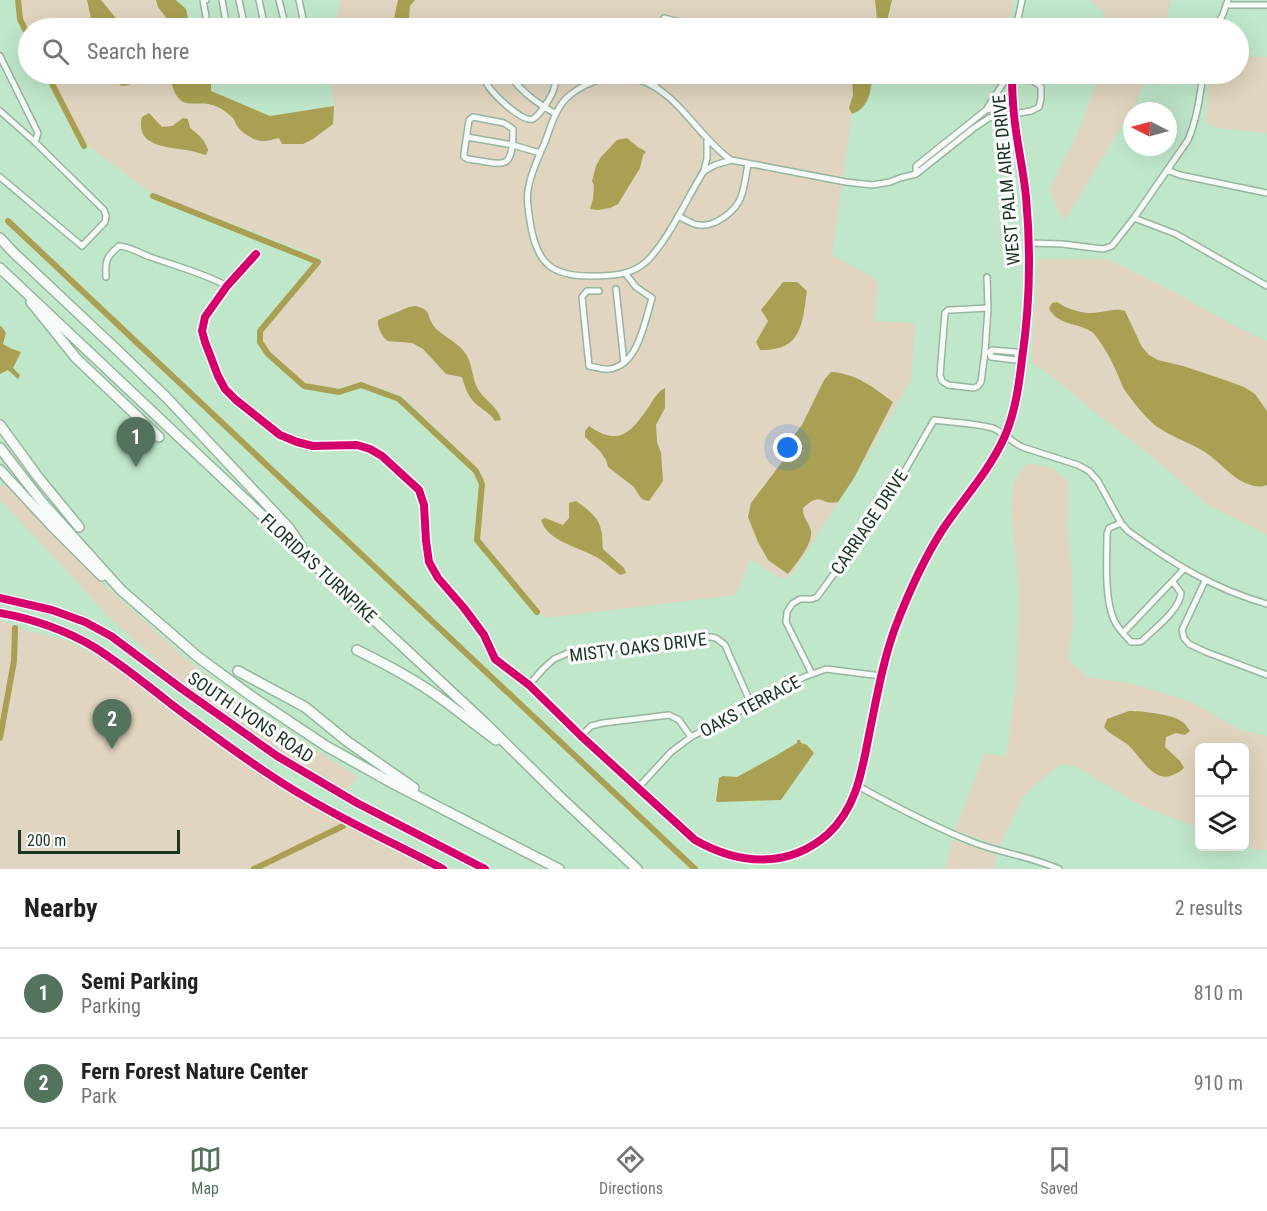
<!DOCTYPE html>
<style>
body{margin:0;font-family:"Roboto Condensed",sans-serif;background:#f2f2f2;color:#202124}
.controls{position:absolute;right:18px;bottom:18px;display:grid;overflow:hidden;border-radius:9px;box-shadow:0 6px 24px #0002}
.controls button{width:54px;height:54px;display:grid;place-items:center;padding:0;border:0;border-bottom:2px solid #e0e0e0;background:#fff;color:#202124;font:30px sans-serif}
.compass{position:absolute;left:1123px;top:102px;width:54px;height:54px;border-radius:50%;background:#fff;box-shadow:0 6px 24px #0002;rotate:276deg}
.scale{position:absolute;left:18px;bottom:15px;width:162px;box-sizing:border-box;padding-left:6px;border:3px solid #1a3521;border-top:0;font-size:16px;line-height:21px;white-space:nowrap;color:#1a3521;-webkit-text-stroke:4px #fff;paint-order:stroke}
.you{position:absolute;left:788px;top:448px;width:21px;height:21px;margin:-15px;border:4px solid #fff;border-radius:50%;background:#1a73e8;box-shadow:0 0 0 9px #1a73e833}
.badge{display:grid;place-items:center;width:39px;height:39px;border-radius:50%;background:#54735c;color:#fff;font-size:20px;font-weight:700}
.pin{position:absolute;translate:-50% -50px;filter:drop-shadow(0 2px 3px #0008)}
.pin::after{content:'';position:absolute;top:32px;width:21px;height:18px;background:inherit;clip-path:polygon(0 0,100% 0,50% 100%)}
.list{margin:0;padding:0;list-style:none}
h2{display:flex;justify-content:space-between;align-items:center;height:78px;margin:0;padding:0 24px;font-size:26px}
h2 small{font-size:20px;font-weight:400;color:#757577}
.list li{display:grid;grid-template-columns:39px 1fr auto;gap:18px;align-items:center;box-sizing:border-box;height:90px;padding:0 24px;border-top:2px solid #e0e0e0}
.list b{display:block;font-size:22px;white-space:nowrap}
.list p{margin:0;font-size:20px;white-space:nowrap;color:#757577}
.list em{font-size:20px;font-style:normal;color:#757577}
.icon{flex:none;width:33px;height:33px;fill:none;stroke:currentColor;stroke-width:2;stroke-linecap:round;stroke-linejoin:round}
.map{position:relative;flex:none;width:1267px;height:869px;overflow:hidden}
.search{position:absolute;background:#fff;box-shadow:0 6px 24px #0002;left:18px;right:18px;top:18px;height:66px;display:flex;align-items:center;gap:15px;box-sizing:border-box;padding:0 21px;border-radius:33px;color:#757577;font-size:22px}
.sheet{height:258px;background:#fff}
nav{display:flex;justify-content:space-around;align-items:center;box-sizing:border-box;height:84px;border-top:2px solid #e0e0e0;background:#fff;font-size:16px;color:#757577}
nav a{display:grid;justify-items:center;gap:3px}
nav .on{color:#54735c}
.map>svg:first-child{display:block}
.green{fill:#e1d4c0}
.water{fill:#a9a053}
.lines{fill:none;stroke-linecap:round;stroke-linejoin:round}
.canal{stroke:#a9a053;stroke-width:6}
.minor-casing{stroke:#97b59f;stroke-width:8}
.primary-casing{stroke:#97b59f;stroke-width:11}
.motorway-casing{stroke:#97b59f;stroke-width:12}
.minor{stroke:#f6fbf7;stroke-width:5}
.primary{stroke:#f6fbf7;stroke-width:8}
.motorway{stroke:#f6fbf7;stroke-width:9}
.cycleway-casing{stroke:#fff;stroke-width:11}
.cycleway{stroke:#d6006c;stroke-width:8}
.labels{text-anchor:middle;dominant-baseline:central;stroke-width:6;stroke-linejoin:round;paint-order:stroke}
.street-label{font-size:18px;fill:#1a3521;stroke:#fff}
</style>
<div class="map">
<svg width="1267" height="869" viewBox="0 0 1267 869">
<rect width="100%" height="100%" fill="#c0e7ca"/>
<path class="green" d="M20 0H156L158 7 174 28H28V30L23 19Z
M340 0H875L877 20 871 28H333L339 12Z
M893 0H1014L1008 28H970L889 19Z
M1091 0H1171L1164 28H1102L1104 13Z
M1239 56 1267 57V133L1218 128 1206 122 1210 74H1238Z
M50 74H181L175 79 187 104 202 103 217 107 234 118 238 127 262 141 279 138 283 144H303L313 139 333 124 334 106 331 74H856L852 79 853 95 849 108 852 114 832 255 873 277 878 284 874 321 914 323 915 330 911 380 854 478 792 574 782 579 750 559 736 595 545 618 480 537 485 489 481 471 401 395 361 383 333 389 305 384 269 352 263 342V332L267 326 324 260 299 249 153 194 86 144Z
M1098 74H1148L1135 104 1064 222 1049 190 1076 138 1097 81Z
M1038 259H1107L1183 297 1240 329 1267 341V534L1209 506 1152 456 1095 412 1053 377 1031 362Z
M1027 463 1053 468 1069 483 1067 522 1072 574 1073 625 1068 659 1087 677 1134 684 1194 703 1237 729 1267 736V850H1256L1245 845 1244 748H1200L1199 828 1140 805 1075 766 1060 764 1023 796 1000 846 955 830 985 753 1006 757 1016 688 1019 592 1011 506 1014 482Z
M5 482 90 572 187 660 251 708 358 777 346 792 300 764 245 727 174 676 108 616 81 586 0 500V488Z
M0 620 28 631 67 641 108 662 207 731 322 807 429 869H0Z
M952 839 997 855 994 869H946Z"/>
<path class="water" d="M87 0H101L124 28H93Z
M156 0H176L186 9 190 28H174L158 7Z
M398 0H415L410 6 408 28H392Z
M875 0H892L887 21 882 28H871L877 20Z
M110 74H136L137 79 129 85 122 86 114 81Z
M181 74H209L211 75V91L270 116 334 106 333 124 313 139 303 144H282L279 138C273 139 266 142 261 141 253 140 242 133 237 126 235 123 235 120 233 118 229 114 222 109 218 107 196 97 181 115 172 85Z
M856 74H873C870 90 871 107 852 114L849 108 853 95 852 79Z
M149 113 162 127 172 126 183 118 188 119 190 128C198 134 205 140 208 150L206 155C201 154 197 152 192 151 171 147 134 148 142 117Z
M627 138 639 148 642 149 646 152 643 155 640 168 618 204 610 208 598 210 590 209 593 199 594 185 592 181 596 166 601 157 617 140Z
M783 282H797L807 291C802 325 802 351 760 350L756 342 768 321 761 310Z
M1057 302C1069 310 1084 315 1100 312 1109 311 1116 308 1125 311L1142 347 1149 355 1158 360 1183 366 1222 379 1244 387 1255 394 1267 411V485C1259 488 1253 486 1245 483 1230 476 1219 461 1205 452 1189 442 1171 437 1156 426 1145 417 1134 403 1126 392 1121 385 1120 378 1116 371 1113 362 1099 338 1092 332 1079 323 1056 325 1049 308L1052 303Z
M416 306C432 311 426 313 433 325 439 335 460 342 467 356 473 367 472 380 479 391 486 401 499 408 501 420L495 421C490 413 483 410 476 404 468 397 465 387 462 377L446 374 423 349 412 343 388 341C382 337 377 327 378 320L409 307Z
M0 326 2 327 6 333 3 344 12 349 21 352 13 368 20 375 18 379 8 370 0 374Z
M831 372C856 373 874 388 893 402L854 478 838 502C819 506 823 490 803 508 802 517 809 522 811 531 813 544 796 564 788 574L768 560 758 542 748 517 751 503 782 462V451L802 425 824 380Z
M665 388V408L656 425 657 442 661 453 663 481 649 501 644 500 640 497 634 487 608 467 606 460 600 451 585 437V431L589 426C620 448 632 431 650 405 654 398 658 392 665 388Z
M576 501C586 508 599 517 601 530 603 536 602 543 603 549L624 568 626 573 620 575C611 568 602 559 592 555 575 546 547 540 541 520L545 518 563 525 569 518V503Z
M1129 711C1142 711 1174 714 1184 723 1186 725 1188 728 1190 731L1185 735 1176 733 1166 737 1165 747 1180 761 1184 768C1156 792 1145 760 1127 744 1119 738 1110 735 1104 727L1107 719Z
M797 740H800L801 743 807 745 814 753 781 800 718 802 716 801 719 778 723 776 737 777 777 755 797 743Z"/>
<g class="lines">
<path class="canal" d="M18 0 20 19 28 36
M47 74 84 146
M153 196 318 262 260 331V342L268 354 304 386 339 392 361 385 399 399 476 471 482 484 477 540 537 612
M8 221 695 869
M0 738 14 661 15 628
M254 869 343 826"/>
<defs>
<path id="minor" d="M206 0H203L208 28
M222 0 227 28
M239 0 245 28
M259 0 265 28
M279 0 286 28
M299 0 305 28
M1226 5H1267
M661 28 664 18 703 28
M1016 28 1022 0
M1216 28 1223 14 1228 0
M0 56 38 133 35 142
M491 74 486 82C489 91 522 123 533 119 539 116 553 95 554 88 556 83 556 78 556 74
M509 74C521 92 537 103 556 114
M669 74 678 78 684 74
M655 86 659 74
M986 110 1009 74
M0 111 35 142 104 210 106 216 105 222 82 246 0 177
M473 117 504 123 513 129C513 173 504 164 468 159L464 157V153L469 120Z
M467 137 513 145 540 153
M731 160C700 139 675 89 639 80 616 73 590 79 570 95 556 106 551 126 545 142 539 156 532 170 529 185 526 197 528 209 530 221 536 263 551 277 593 276 613 276 633 275 648 260 671 236 686 199 704 171L715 165 731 160 846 182 872 185 890 182 900 178 916 174 974 128 989 118 1031 111 1039 107 1041 98V87C1032 78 1024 77 1012 77
M1167 170 1180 175 1267 193
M704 171 707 158V140
M916 174V166L986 110 994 108H1013
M678 216C685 219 692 225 700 225 715 227 736 211 741 197 745 186 746 174 748 164
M1134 218 1176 234 1267 286
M1030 243 1062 244 1103 249 1112 246 1134 218 1188 140C1197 119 1200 96 1203 74
M256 254 227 286 205 317 202 331 205 342 218 376 225 389 236 400 280 435 297 442 313 446 357 445 370 449 382 456 419 490 424 505 426 541 429 562 438 578 464 608 484 635 495 659 529 685 581 736 695 840C739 865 788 869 828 834 858 806 862 769 870 730 877 696 883 661 895 628 908 594 923 560 943 529 963 499 989 471 1004 438 1015 414 1019 385 1022 359 1030 305 1031 251 1026 197 1024 175 1019 153 1016 131 1013 112 1012 92 1012 74
M106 277C105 261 106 257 119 246 131 247 139 253 150 257 176 266 203 273 227 286
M987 277 988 308 985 352 990 353 991 357 1016 360 1018 356
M616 289 624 363
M599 291H587L582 297 589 366C595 367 603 370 609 369 638 366 645 321 652 298L636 287 625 273
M985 352 981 382 978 386 974 388 948 385 942 381 940 375 945 313 948 310H951L988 308
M990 353 992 350 1016 352 1018 356H1020
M1121 523 1109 528 1107 534C1107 558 1104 598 1114 620 1118 629 1125 635 1131 642H1139L1142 641C1154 629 1180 610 1181 593L1173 582
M1205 581 1182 630 1184 638 1189 644 1206 652 1267 675
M1123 633 1184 569
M812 674 786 622 787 612 792 604 800 599H812L817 597 874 519 899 481 934 420C948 422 984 424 995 429 1005 434 1012 442 1022 447L1078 465 1089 471 1098 481 1121 523 1128 531C1172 563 1214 589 1267 604
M529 685 543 669 554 659 568 653 663 643 704 636 716 638 725 645 752 706
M581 736 591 726 603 723 669 715 679 720 691 737
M858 786C896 807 934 827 975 843 1002 853 1032 857 1059 869
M637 789 671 752 691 737 804 677 826 669 881 676"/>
<path id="primary" d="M0 598 52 610 85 622 111 636 182 689 277 756 357 803 485 869
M0 613C33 619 65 630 94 647 121 664 146 684 171 704 203 728 234 751 267 773 323 811 384 838 443 869"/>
<path id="motorway" d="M0 238 14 253 114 347 166 397 289 528 301 546
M0 268 283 535 485 723 558 795 637 869
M31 302 76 358 159 437
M0 425 38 477 79 527
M0 448 42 502 121 590 198 657 254 698 326 746 394 784 559 869
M0 470 50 524 102 576
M357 650C387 665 416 680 443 700 461 713 478 727 496 740
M238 671 305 707 348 742 414 788"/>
</defs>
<use href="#minor" class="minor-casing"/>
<use href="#primary" class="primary-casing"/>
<use href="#motorway" class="motorway-casing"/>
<use href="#minor" class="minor"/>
<use href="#primary" class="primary"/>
<use href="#motorway" class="motorway"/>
<defs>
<path id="cycleway" d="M256 254 227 286 205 317 202 331 205 342 218 376 225 389 236 400 280 435 297 442 313 446 357 445 370 449 382 456 419 490 424 505 426 541 429 562 438 578 464 608 484 635 495 659 529 685 581 736 695 840C739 865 788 869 828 834 858 806 862 769 870 730 877 696 883 661 895 628 908 594 923 560 943 529 963 499 989 471 1004 438 1015 414 1019 385 1022 359 1030 305 1031 251 1026 197 1024 175 1019 153 1016 131 1013 112 1012 92 1012 74
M0 598 52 610 85 622 111 636 182 689 277 756 357 803 485 869
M0 613C33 619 65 630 94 647 121 664 146 684 171 704 203 728 234 751 267 773 323 811 384 838 443 869"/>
</defs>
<use href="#cycleway" class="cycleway-casing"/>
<use href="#cycleway" class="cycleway"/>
</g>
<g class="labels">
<g class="street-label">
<text transform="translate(1006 180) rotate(-95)">WEST PALM AIRE DRIVE</text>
<text transform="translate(869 522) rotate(-56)">CARRIAGE DRIVE</text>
<text transform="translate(319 568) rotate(43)">FLORIDA'S TURNPIKE</text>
<text transform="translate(638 647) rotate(-7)">MISTY OAKS DRIVE</text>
<text transform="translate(750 706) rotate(-28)">OAKS TERRACE</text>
<text transform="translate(251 717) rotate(34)">SOUTH LYONS ROAD</text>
</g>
</g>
</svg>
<div class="controls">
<button><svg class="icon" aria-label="locate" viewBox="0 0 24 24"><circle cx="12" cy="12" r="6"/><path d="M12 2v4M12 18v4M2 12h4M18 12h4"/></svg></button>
<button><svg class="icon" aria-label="layers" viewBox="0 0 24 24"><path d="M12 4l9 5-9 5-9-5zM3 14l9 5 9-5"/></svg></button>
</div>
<svg class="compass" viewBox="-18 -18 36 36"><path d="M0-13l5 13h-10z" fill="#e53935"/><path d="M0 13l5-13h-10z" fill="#757577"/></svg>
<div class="scale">200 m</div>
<div class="you"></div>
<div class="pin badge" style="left:136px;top:467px">1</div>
<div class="pin badge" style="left:112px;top:749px">2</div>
<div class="search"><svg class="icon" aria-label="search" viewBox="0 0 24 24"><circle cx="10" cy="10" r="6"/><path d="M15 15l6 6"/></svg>Search here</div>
</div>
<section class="sheet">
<h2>Nearby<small>2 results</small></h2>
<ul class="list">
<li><span class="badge">1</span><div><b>Semi Parking</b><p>Parking</p></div><em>810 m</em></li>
<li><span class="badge">2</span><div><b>Fern Forest Nature Center</b><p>Park</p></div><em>910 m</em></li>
</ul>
</section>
<nav>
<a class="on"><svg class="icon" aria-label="map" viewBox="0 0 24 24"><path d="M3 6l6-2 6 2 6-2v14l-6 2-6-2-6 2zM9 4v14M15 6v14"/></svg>Map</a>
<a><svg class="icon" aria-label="directions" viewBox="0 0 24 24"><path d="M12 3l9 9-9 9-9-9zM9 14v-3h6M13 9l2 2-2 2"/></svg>Directions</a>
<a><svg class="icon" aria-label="saved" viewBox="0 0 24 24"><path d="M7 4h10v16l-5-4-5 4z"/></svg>Saved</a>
</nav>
